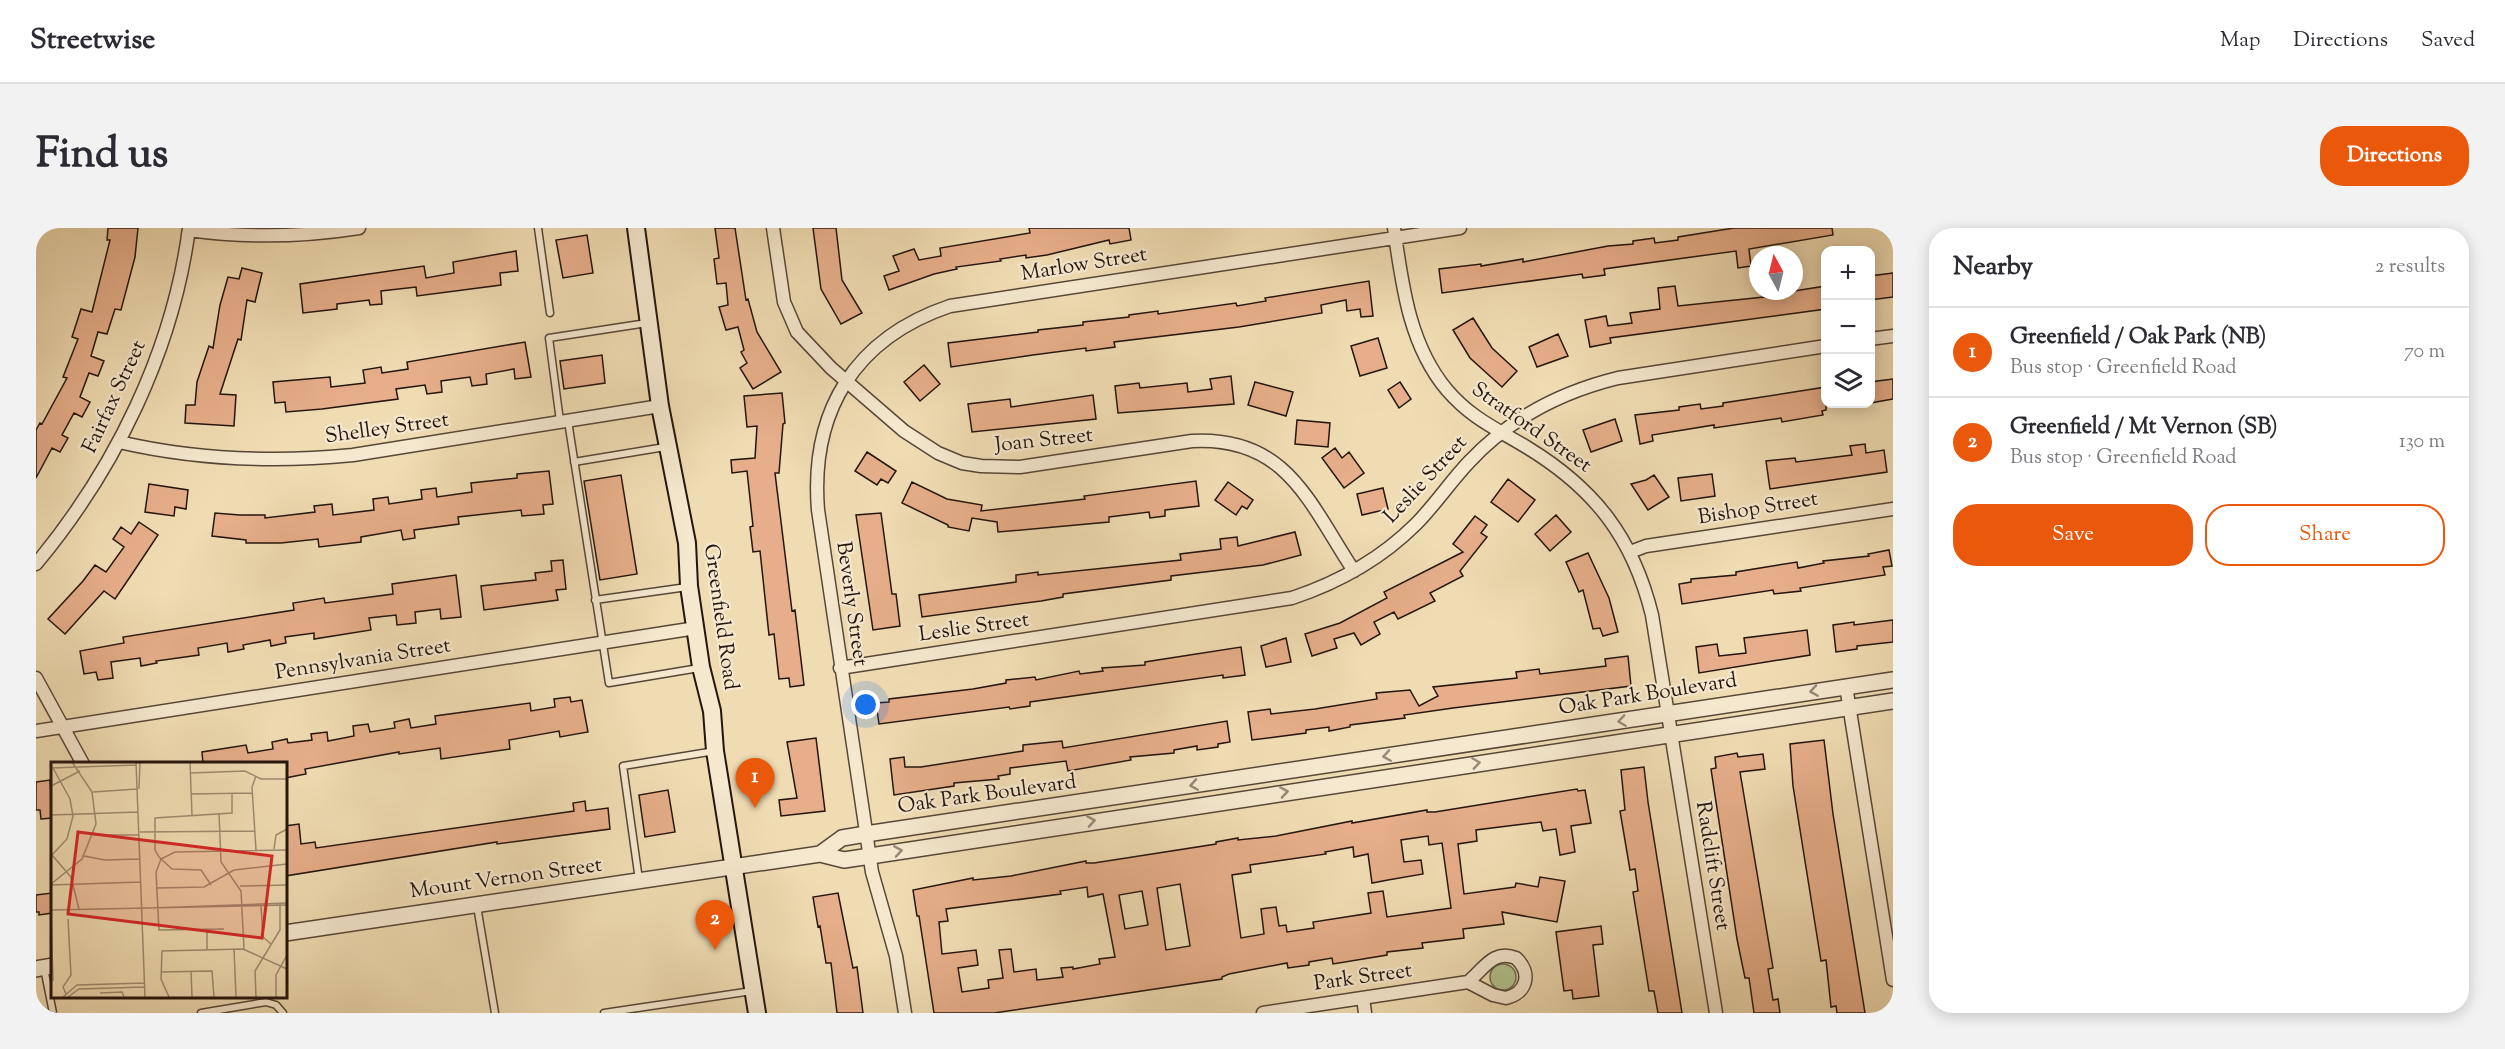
<!DOCTYPE html>
<meta charset="utf-8">
<style>
body{margin:0;font-family:"Sorts Mill Goudy",serif;background:#f2f2f3;color:#2b2b33}
.controls{position:absolute;right:18px;top:18px;display:grid;overflow:hidden;border-radius:12px;box-shadow:0 3px 15px #0003}
.controls button{width:54px;height:54px;display:grid;place-items:center;padding:0;border:0;border-bottom:2px solid #e1e1e2;background:#fff;color:#2b2b33;font:30px sans-serif}
.compass{position:absolute;left:1713px;top:18px;width:54px;height:54px;border-radius:50%;background:#fff;box-shadow:0 3px 15px #0003;rotate:353deg}
.you{position:absolute;left:830px;top:477px;width:21px;height:21px;margin:-15px;border:4px solid #fff;border-radius:50%;background:#1a73e8;box-shadow:0 0 0 9px #1a73e833}
.badge{display:grid;place-items:center;width:39px;height:39px;border-radius:50%;background:#ea580c;color:#fff;font-size:20px;font-weight:700}
.pin{position:absolute;translate:-50% -50px;filter:drop-shadow(0 2px 3px #0008)}
.pin::after{content:'';position:absolute;top:32px;width:21px;height:18px;background:inherit;clip-path:polygon(0 0,100% 0,50% 100%)}
.list{margin:0;padding:0;list-style:none}
h2{display:flex;justify-content:space-between;align-items:center;height:78px;margin:0;padding:0 24px;font-size:26px}
h2 small{font-size:20px;font-weight:400;color:#7c7c81}
.list li{display:grid;grid-template-columns:39px 1fr auto;gap:18px;align-items:center;box-sizing:border-box;height:90px;padding:0 24px;border-top:2px solid #e1e1e2}
.list b{display:block;font-size:22px;white-space:nowrap}
.list p{margin:0;font-size:20px;white-space:nowrap;color:#7c7c81}
.list em{font-size:20px;font-style:normal;color:#7c7c81}
.actions{display:flex;gap:12px;padding:18px 24px}
.actions a{flex:1;padding:14px 0;border:2px solid #ea580c;border-radius:24px;text-align:center;font-size:21px;color:#ea580c}
.actions .main{background:#ea580c;color:#fff}
.icon{flex:none;width:33px;height:33px;fill:none;stroke:currentColor;stroke-width:2;stroke-linecap:round;stroke-linejoin:round}
.map{position:relative;flex:none;width:1857px;height:785px;overflow:hidden;border-radius:24px}
header{display:flex;align-items:center;gap:36px;box-sizing:border-box;height:84px;padding:0 30px;background:#fff;border-bottom:2px solid #e1e1e2}
header strong{font-size:28px}
nav{display:flex;gap:33px;margin-inline-start:auto;font-size:21px}
.intro{display:flex;align-items:center;justify-content:space-between;box-sizing:border-box;height:144px;padding:0 36px}
h1{margin:0;font-size:42px}
.button{padding:15px 27px;border-radius:24px;background:#ea580c;color:#fff;font-size:21px;font-weight:700}
main{display:flex;gap:36px;padding:0 36px}
aside{flex:1;background:#fff;border-radius:24px;box-shadow:0 3px 15px #0003}
.map>svg:first-child{display:block}
.green{fill:#b4c290;stroke:#6c6c4f;stroke-width:1.5}
.building{fill:#e6ae8a;stroke:#24150e;stroke-width:1.5;fill-rule:evenodd}
.lines{fill:none;stroke-linecap:round;stroke-linejoin:round}
.service-casing{stroke:#574737;stroke-width:9}
.minor-casing{stroke:#574737;stroke-width:15}
.tertiary-casing{stroke:#574737;stroke-width:18}
.secondary-casing{stroke:#24150e;stroke-width:20}
.service{stroke:#f5e8ce;stroke-width:6}
.minor{stroke:#f5e8ce;stroke-width:12}
.tertiary{stroke:#f5e8ce;stroke-width:15}
.secondary{stroke:#f5e8ce;stroke-width:16}
.oneway{stroke:#978978}
.labels{text-anchor:middle;dominant-baseline:central;stroke-width:4.5;stroke-linejoin:round;paint-order:stroke}
.street-label{font-size:21px;fill:#24150e;stroke:#f5e8ce}
.inset-road{fill:none;stroke:#9e8c71;stroke-width:1.5}
.view{fill:#d62828;fill-opacity:0.15;stroke:#d62828;stroke-width:3}
.inset-edge{fill:none;stroke:#24150e;stroke-width:3}
</style>
<header>
<strong>Streetwise</strong>
<nav><a>Map</a><a>Directions</a><a>Saved</a></nav>
</header>
<div class="intro"><h1>Find us</h1><a class="button">Directions</a></div>
<main>
<div class="map">
<svg width="1857" height="785" viewBox="0 0 1857 785">
<rect width="100%" height="100%" fill="#f0dcb3"/>
<filter id="stains"><feTurbulence type="fractalNoise" baseFrequency=".00333" numOctaves="4"/><feColorMatrix values="0 0 0 0 .2 0 0 0 0 .09 0 0 0 0 .02 0 0 0 .5 -.17"/></filter>
<radialGradient id="worn" r=".72"><stop offset=".6" stop-color="#630" stop-opacity="0"/><stop offset="1" stop-color="#630" stop-opacity=".3"/></radialGradient>
<path class="green" d="M1454 749a13 13 0 1 1 26 0a13 13 0 1 1-26 0Z"/>
<path class="building" d="M72 0H102L99 29 85 82 79 81 71 106 62 104 55 128 68 133 62 148 53 145 44 169 54 174 46 189 38 185 26 207 32 210 24 224 16 220 0 250V202L4 195 6 196 31 150 27 149 42 111 36 109 45 81 56 84 74 12H71Z
M679 0H699L710 72 712 71 721 104 745 144 717 161 704 140 711 135 705 124 708 122 702 99 690 102 683 79 692 77 690 55 681 56 678 31 683 30Z
M777 0H800L806 52 826 85 805 96 785 61Z
M993 0H1093L1095 12 1074 16 1073 12 1011 27 990 30V27L964 31 965 33 920 39 921 41 898 46 853 62 848 48 863 43 857 28 878 21 883 32 905 28 904 20 994 5Z
M1698 0H1796L1797 7 1713 21 1715 38 1702 40 1700 23 1568 41 1569 47 1547 50 1546 46 1406 65 1403 41 1445 36V38L1487 31V34L1572 18 1597 16V13L1618 10 1619 15 1642 12V9Z
M551 7 557 45 527 50 520 12Z
M480 23 482 43 464 45 465 57 381 68 380 59 345 63 346 76 334 77 333 72 301 76V81L267 85 264 56 388 38 390 50 418 45 417 34Z
M206 40 226 45 219 74 211 72 205 112 202 111 184 166 200 167 198 198 149 195 150 177H159L161 154 173 118 177 120 184 77 192 49 203 51Z
M1857 45V69L1834 72V48Z
M1333 53 1337 88 1325 89 1324 81 1311 83 1310 72 1285 77 1286 85 1203 99 1078 114 1079 119 1050 123V120L997 127 915 139 912 115 1002 104V102L1047 97V94L1093 89V87L1122 83V86L1200 75 1201 78 1230 73 1229 70Z
M1639 58 1642 78 1728 69V63H1758L1790 58V81L1574 110 1575 115 1554 119 1549 92 1570 88 1572 98 1596 95 1594 85 1624 81 1622 60Z
M1437 90 1456 120 1481 143 1466 159 1434 130 1417 102Z
M1522 106 1532 128 1501 139 1493 119Z
M1342 110 1351 140 1324 148 1315 118Z
M489 114 495 149 479 151 478 141 450 146 451 156 436 158 434 149 405 153 406 164 391 166 389 157 360 161 362 171 286 181 250 184 249 174 239 175 237 154 294 149 295 159 329 155 327 142 345 139 346 145 372 141 371 134Z
M566 127 569 155 528 161 524 133Z
M888 137 904 156 884 173 868 154Z
M1195 148 1198 176 1082 185 1079 158 1103 155 1104 160 1151 155 1152 164 1176 161 1174 151Z
M1857 151V171L1834 175V154Z
M1219 154 1257 164 1250 188 1212 177Z
M1364 154 1375 171 1363 180 1352 162Z
M1790 159V182L1786 183 1787 187 1746 194 1745 190 1678 200V197L1616 207 1617 213 1604 216 1599 187 1643 182V179L1664 176 1665 181 1687 178V175Z
M746 165 749 195 747 196 743 245H739L756 383 759 382 768 457 754 459 753 450 743 451 738 406 733 407 724 323 717 324 714 299 717 298 711 243 696 245 695 232 719 230 721 198 711 199 708 168Z
M1057 167 1060 191 936 204 932 176 974 171 975 179Z
M1579 191 1586 213 1555 224 1547 202Z
M1261 192 1294 195 1292 219 1259 216Z
M1829 216 1830 225 1848 222 1851 244 1734 261 1730 233 1759 230 1760 234 1816 227 1814 218Z
M1299 220 1306 230 1313 224 1328 245 1308 260 1286 230Z
M831 224 860 243 852 255 845 251 841 257 819 243Z
M513 243 517 276 507 277 508 286 486 288 485 282 422 289 423 296 378 302 379 310 367 312 365 302 325 309V314L283 319 282 311 245 315H210V312L176 308 179 285 204 287H229V290L279 284 278 278 296 276 297 287 338 282 337 271 352 269 353 276 386 271 385 262 400 260 401 269 436 264 435 255 481 250V246Z
M1676 246 1679 268 1645 273 1642 250Z
M585 247 601 346 564 352 548 253Z
M1618 247 1633 269 1612 282 1595 256 1610 252Z
M1472 251 1499 272 1482 294 1455 274Z
M1160 253 1163 278 1129 282V288L1114 290 1113 284 1073 289V294L962 304 961 294 936 290 933 303 912 299V297L866 275 876 254 911 271 946 277 945 283 1049 271 1048 268Z
M1192 254 1217 272 1211 281 1206 278 1200 287 1179 272Z
M113 256 152 262 150 281 139 279 138 288 109 284Z
M1347 260 1352 281 1326 287 1321 266Z
M845 285 856 366H860L864 398 837 402 820 287Z
M1520 287 1535 304 1514 323 1499 306Z
M1439 288 1451 297 1445 305 1451 309 1424 343 1427 348 1394 365 1399 373 1362 391 1358 384 1338 394 1344 406 1325 417 1318 405 1298 411 1301 420 1276 428 1269 406 1304 395 1351 370 1348 364 1427 324 1417 316Z
M103 294 122 307 96 346 79 371 68 363 29 406 12 391 47 353 59 337 70 344 88 319 77 311 85 299 95 306Z
M1259 304 1265 327 1227 337 1135 348V352L1027 366V369L1005 373 886 389 883 367 980 354V347L1002 344V347L1145 332 1144 326 1185 321 1184 311 1201 309 1202 318Z
M1853 322 1856 338 1847 339 1849 347 1764 360 1765 363 1738 366 1737 362 1646 376 1643 356 1655 354V351L1700 347V344L1761 334 1762 340 1788 335 1787 333 1833 328 1832 326Z
M1552 325 1573 370 1582 404 1567 408 1564 400 1557 401 1547 362 1543 364 1530 334Z
M527 332 530 361 520 362 522 372 448 382 445 358 500 352 499 345 516 343 515 333Z
M420 347 425 389 405 391 404 381 379 384 380 395 361 397 360 387 333 390 335 402 278 411V405L249 409 250 415 235 418 234 412 207 417 208 421 192 424 191 415 162 420 163 427 120 433 121 435 105 438 104 430 75 434 77 450 62 452 60 444 48 446 44 423 88 415 87 409 258 382 257 375 288 370 289 375 357 366 356 356Z
M1857 392V414L1821 418V421L1800 424 1797 397 1818 394V397Z
M1771 402 1774 427 1663 445 1660 419 1681 416 1683 428 1710 425 1708 410Z
M1250 410 1255 434 1230 439 1225 418Z
M1205 419 1209 447 1187 450V447L994 474V478L974 481 973 479 843 496 840 475 853 474V471L937 461 970 455V452L999 449 1000 452 1043 443 1044 446 1067 443 1066 440 1109 437V434Z
M1592 428 1595 458 1417 480 1368 487 1369 490 1314 497V499L1293 503V499L1270 502V505L1216 512 1212 484 1234 481 1235 486 1279 481 1341 471 1340 465 1374 462 1383 478 1402 468 1397 459 1481 450 1480 444 1503 441 1504 446 1570 438 1569 431Z
M534 469 535 474 546 472 552 504 524 509 523 503 473 512 474 521 405 531 404 520 363 526V524L269 541 270 546 249 550V536H167L166 524 210 517 212 525 237 521 236 514 251 511 252 515 276 512 275 506 291 504 292 513 318 508 317 498 332 496 334 504 359 500 358 494 373 491 375 500 400 496 399 488 494 475 495 483 519 479 518 471Z
M1191 493 1194 514 1182 516V519L1161 522V518L1138 522V525L1094 529 1095 532 1032 543 1030 533 974 540V546L962 548 963 551 918 555V558L858 567 854 531 868 529 869 539H885L987 523V517L1026 513 1027 520Z
M780 510 789 583 745 588 743 572 761 570 751 514Z
M1788 512 1797 586 1829 785H1801L1800 778 1795 779 1790 732 1785 733 1757 558 1754 516Z
M1701 525 1702 529 1727 526 1729 541 1704 544 1737 740 1732 741 1737 772 1742 771 1744 785H1718L1713 750H1709L1701 711 1675 541 1680 540 1679 529Z
M1608 539 1612 574 1646 785H1622L1618 763H1613L1597 664 1602 663 1599 641 1594 642 1584 583 1589 582 1585 542Z
M14 552 16 590 5 591 4 582H0V554Z
M1541 561 1542 563 1549 562 1555 595 1535 598 1539 624 1524 627 1520 601 1507 603 1505 594 1440 602 1441 613 1422 616 1428 666 1479 659 1480 655 1502 659 1504 649 1529 653 1521 694 1466 684 1468 696 1427 701 1428 710 1386 715 1387 720 1351 724V727L1297 736 1296 730 1273 734V737L1252 740 1251 735 1193 746 1186 749V751L958 785H898L883 688H881L877 662 937 650V652L975 648 1050 633V635H1058L1180 616V614L1202 610V612L1240 608 1316 593V595L1391 582V584H1399ZM1392 608 1393 617 1406 615 1415 680 1351 689 1347 663 1332 665 1335 685 1277 694 1278 700 1251 704 1250 697 1243 698 1240 679 1225 681 1228 706 1205 710 1196 647 1215 644 1214 637 1290 626 1289 624 1317 619 1318 629 1332 626 1336 655 1352 652 1387 646 1385 632 1368 634 1365 612ZM1144 656 1154 718 1130 722 1121 660ZM1051 659 1052 669 1067 666 1079 729 1063 731 1064 736 1037 741V739L1025 740 1027 749 1001 752 1000 741 978 744 975 721 963 722 967 750 952 752 953 760 926 764 922 740 942 737 940 722 906 726 903 694 912 693 910 681 1025 666 1024 663ZM1106 663 1112 697 1089 701 1083 667Z
M632 562 639 604 609 609 603 567Z
M549 573 550 583 572 580 574 601 461 616V614L249 648V618H251L249 598 263 596 265 616 279 614 280 620 538 583 537 575Z
M16 665V685L3 687V684H0V667Z
M802 665 817 740 821 739 827 785H801L795 735H790L784 698 782 699 777 669Z
M1565 698 1567 716 1557 717 1563 768 1537 771 1536 762 1528 763 1520 704Z"/>
<g class="lines">
<defs>
<path id="service" d="M502 0 514 85
M524 193 513 110 611 95
M532 193 573 455 663 440
M538 234 629 219
M559 372 651 359
M603 652 587 538 679 523
M441 678 459 785
M8 740 17 785
M165 785 230 774 240 777 247 785
M568 785 716 763"/>
<path id="minor" d="M737 0 748 74 761 104 795 140 868 203 902 225 926 235 945 238 984 239 1156 213C1251 208 1273 275 1318 343
M1358 0C1366 56 1373 117 1411 162 1436 191 1461 201 1492 220 1559 261 1597 310 1616 387L1680 785
M153 2C210 10 265 9 323 0
M1834 111 1857 108
M83 214C161 232 237 235 317 227L624 178
M1594 324 1610 318 1857 281
M0 336C79 241 137 123 153 0
M804 440 1256 370C1301 355 1345 331 1380 296 1399 277 1414 254 1433 234 1473 191 1525 164 1582 150L1790 118
M0 450 47 536
M1810 458 1857 752
M0 503 660 400
M1327 770 1329 785
M869 785 860 728 836 644 782 282C774 183 819 110 914 78L1424 0
M1227 785 1432 754 1457 767 1470 770C1491 765 1496 745 1480 730 1457 721 1448 741 1432 754"/>
<path id="tertiary" d="M784 626 806 610 830 606 1857 452
M249 705 784 626 808 632 1857 473
M0 741 16 738"/>
<path id="secondary" d="M600 0 624 178 651 315 653 358 665 439 676 483 679 523 721 785"/>
</defs>
<use href="#service" class="service-casing"/>
<use href="#minor" class="minor-casing"/>
<use href="#tertiary" class="tertiary-casing"/>
<use href="#secondary" class="secondary-casing"/>
<use href="#service" class="service"/>
<use href="#minor" class="minor"/>
<use href="#tertiary" class="tertiary"/>
<use href="#secondary" class="secondary"/>
</g>
<defs><path id="oneway-chevron" d="M-2-3.5L2.5 0L-2 3.5" fill="none" stroke-width="1.6" stroke-linecap="round" stroke-linejoin="round" transform="scale(1.5)"/></defs>
<g class="oneway">
<use href="#oneway-chevron" transform="translate(1778 463) rotate(171)"/>
<use href="#oneway-chevron" transform="translate(1586 493) rotate(172)"/>
<use href="#oneway-chevron" transform="translate(1351 528) rotate(171)"/>
<use href="#oneway-chevron" transform="translate(1440 535) rotate(-8)"/>
<use href="#oneway-chevron" transform="translate(1158 557) rotate(171)"/>
<use href="#oneway-chevron" transform="translate(1248 564) rotate(-9)"/>
<use href="#oneway-chevron" transform="translate(1055 593) rotate(-9)"/>
<use href="#oneway-chevron" transform="translate(862 623) rotate(-9)"/>
</g>
<g class="labels">
<g class="street-label">
<text transform="translate(1048 37) rotate(-9)">Marlow Street</text>
<text transform="translate(79 169) rotate(-65)">Fairfax Street</text>
<text transform="translate(1495 200) rotate(35)">Stratford Street</text>
<text transform="translate(351 201) rotate(-8)">Shelley Street</text>
<text transform="translate(1008 213) rotate(-6)">Joan Street</text>
<text transform="translate(1390 252) rotate(-47)">Leslie Street</text>
<text transform="translate(1722 281) rotate(-9)">Bishop Street</text>
<text transform="translate(815 376) rotate(82)">Beverly Street</text>
<text transform="translate(684 389) rotate(82)">Greenfield Road</text>
<text transform="translate(938 400) rotate(-8)">Leslie Street</text>
<text transform="translate(327 432) rotate(-9)">Pennsylvania Street</text>
<text transform="translate(1612 467) rotate(-9)">Oak Park Boulevard</text>
<text transform="translate(951 567) rotate(-8)">Oak Park Boulevard</text>
<text transform="translate(1676 638) rotate(81)">Radclift Street</text>
<text transform="translate(470 651) rotate(-8)">Mount Vernon Street</text>
<text transform="translate(1327 750) rotate(-8)">Park Street</text>
</g>
</g>
<g transform="translate(15 534)">
<rect width="236" height="236" fill="#f0dcb3"/>
<path class="inset-road" d="M85 0 94 235M139 0 141 53M0 6 85 3M139 11 194 9 210 17H236M0 24 29 9M88 27 89 0M42 30 86 27M140 32 201 31M168 51 170 100 190 129 193 187M0 53 87 50M89 70 204 69M43 73H88M223 87 225 73 236 67M205 88 201 25 205 14M1 93 20 115 28 147M0 94 16 77 22 54 19 37 2 6M33 94 54 98 88 97M0 122 31 97 45 62 41 30 21 0M0 123 89 120M160 123 150 108 121 107 108 95 104 88V56L181 51V31M189 124 236 123M105 126 153 125 183 108 236 102M210 144 212 175 220 182M101 146 236 141M0 148 236 143M0 155 2 219M167 167H173L108 168 105 110 110 97 124 90 236 88M156 168V187M183 187 185 235M140 209 141 235M110 210 161 209 163 235M49 231 71 230 73 235M15 232 12 225 20 213 17 157M12 235 26 223 94 221M17 235 28 227 94 225M118 235 110 217 111 189 192 187 236 207M205 235 204 209 229 168V142M225 235V213L236 193"/>
<path class="view" d="M27 70 221 94 211 176 17 152Z"/>
<rect width="236" height="236" class="inset-edge"/>
</g>
<rect width="100%" height="100%" filter="url(#stains)"/>
<rect width="100%" height="100%" fill="url(#worn)"/>
</svg>
<div class="controls">
<button>+</button>
<button>−</button>
<button><svg class="icon" aria-label="layers" viewBox="0 0 24 24"><path d="M12 4l9 5-9 5-9-5zM3 14l9 5 9-5"/></svg></button>
</div>
<svg class="compass" viewBox="-18 -18 36 36"><path d="M0-13l5 13h-10z" fill="#e53935"/><path d="M0 13l5-13h-10z" fill="#7c7c81"/></svg>
<div class="you"></div>
<div class="pin badge" style="left:719px;top:580px">1</div>
<div class="pin badge" style="left:679px;top:722px">2</div>
</div>
<aside>
<h2>Nearby<small>2 results</small></h2>
<ul class="list">
<li><span class="badge">1</span><div><b>Greenfield / Oak Park (NB)</b><p>Bus stop · Greenfield Road</p></div><em>70 m</em></li>
<li><span class="badge">2</span><div><b>Greenfield / Mt Vernon (SB)</b><p>Bus stop · Greenfield Road</p></div><em>130 m</em></li>
</ul>
<div class="actions"><a class="main">Save</a><a>Share</a></div>
</aside>
</main>
